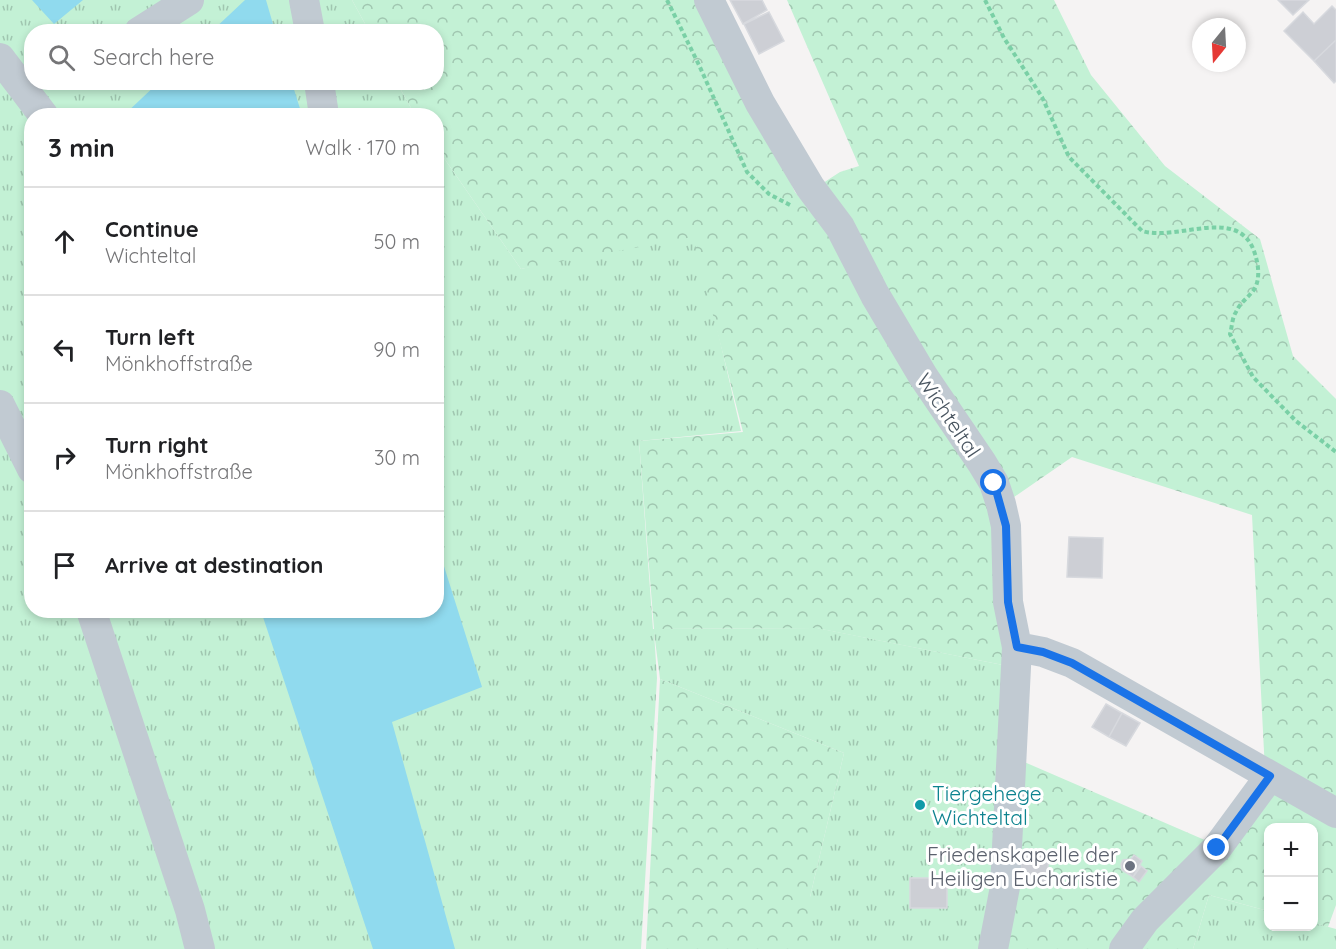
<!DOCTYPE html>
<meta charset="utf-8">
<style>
body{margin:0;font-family:Quicksand,sans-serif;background:#f6f6f6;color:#202124}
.controls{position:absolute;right:18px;bottom:18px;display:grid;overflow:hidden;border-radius:12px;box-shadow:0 3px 9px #0003}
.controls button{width:54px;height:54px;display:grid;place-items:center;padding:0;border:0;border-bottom:2px solid #e0e0e0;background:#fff;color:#202124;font:30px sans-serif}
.compass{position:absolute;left:1192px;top:18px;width:54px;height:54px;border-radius:50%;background:#fff;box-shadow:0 3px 9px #0003;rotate:198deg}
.stop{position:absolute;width:18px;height:18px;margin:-14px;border:4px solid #1a73e8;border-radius:50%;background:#fff}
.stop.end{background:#1a73e8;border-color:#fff;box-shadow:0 2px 6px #0008}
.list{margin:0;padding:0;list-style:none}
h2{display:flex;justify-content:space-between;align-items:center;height:78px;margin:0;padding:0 24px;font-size:26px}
h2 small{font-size:20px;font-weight:400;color:#757577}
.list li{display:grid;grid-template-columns:39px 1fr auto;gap:18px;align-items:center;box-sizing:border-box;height:108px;padding:0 24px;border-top:2px solid #e0e0e0}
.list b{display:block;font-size:22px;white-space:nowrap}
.list p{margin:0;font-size:20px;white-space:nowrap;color:#757577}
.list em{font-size:20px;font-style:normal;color:#757577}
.icon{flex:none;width:33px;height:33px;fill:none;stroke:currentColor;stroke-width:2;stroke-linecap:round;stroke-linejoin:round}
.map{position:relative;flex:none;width:1336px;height:949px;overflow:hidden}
.search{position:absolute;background:#fff;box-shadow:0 3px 9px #0003;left:24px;top:24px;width:420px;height:66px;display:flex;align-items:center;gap:15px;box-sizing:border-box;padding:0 21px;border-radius:24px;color:#757577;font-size:22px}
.panel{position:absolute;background:#fff;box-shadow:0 3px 9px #0003;left:24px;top:108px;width:420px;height:510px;border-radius:24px}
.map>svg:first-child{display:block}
.grass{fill:url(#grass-tufts)}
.forest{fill:url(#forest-crowns)}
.water{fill:#90daee}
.building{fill:#cdcfd5;stroke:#d7d9de;stroke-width:1.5}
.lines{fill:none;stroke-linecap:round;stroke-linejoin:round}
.path{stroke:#7ad0a6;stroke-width:4;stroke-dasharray:4.5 3;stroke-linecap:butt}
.minor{stroke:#c1cad2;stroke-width:30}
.route{stroke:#1a73e8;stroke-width:8}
.culture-dot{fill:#0f9aa8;stroke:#fff;stroke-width:2}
.worship-dot{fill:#6b7280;stroke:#fff;stroke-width:2}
.labels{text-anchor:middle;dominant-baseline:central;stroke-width:6;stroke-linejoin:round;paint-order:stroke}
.street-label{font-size:21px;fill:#4a5661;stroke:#fff}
.culture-label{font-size:21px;fill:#0d838f;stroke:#fff;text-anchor:start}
.worship-label{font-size:21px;fill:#5b616d;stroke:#fff;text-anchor:end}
</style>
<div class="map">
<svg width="1336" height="949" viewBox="0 0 1336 949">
<defs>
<pattern id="grass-tufts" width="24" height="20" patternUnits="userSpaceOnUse" patternTransform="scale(1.5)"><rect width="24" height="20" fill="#c3f1d5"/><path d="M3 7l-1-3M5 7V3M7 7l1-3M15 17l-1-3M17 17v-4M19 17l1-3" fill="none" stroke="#a0c6b0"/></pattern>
<pattern id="forest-crowns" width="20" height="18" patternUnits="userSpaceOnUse" patternTransform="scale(1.5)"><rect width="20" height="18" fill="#c3f1d5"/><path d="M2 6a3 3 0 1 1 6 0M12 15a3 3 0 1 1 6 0" fill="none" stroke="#a0c6b0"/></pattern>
</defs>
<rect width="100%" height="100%" fill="#f5f3f3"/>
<path class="grass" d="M0 0H352L369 31 32 32V82L397 83 415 115 32 116V610H436L437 148 521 269 694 229 741 431 639 441 653 629 817 628 1013 667 989 949H810V897L844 753 660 679 654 632 657 678 641 949H0Z
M1209 895 1268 911V926H1314V923L1336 929V949H1193Z"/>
<path class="forest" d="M352 0H703L795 192 800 198 840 172 859 166 787 0H1054L1091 75 1165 166 1260 239 1293 356 1336 399V809L1265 771 1252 515 1072 457 1004 504 1013 667 816 628 654 629 639 441 743 432 693 237 521 269 437 148 436 116 415 115 397 83 436 82V32L369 31Z
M660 679 844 753 810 897V949H646Z
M1015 758 1214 844 1264 775 1336 816V905L1328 927 1314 923V828H1268V911L1209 895 1193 949H996Z"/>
<path class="water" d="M32 0H83L54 24Z
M245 0H266L275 31H212Z
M159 82 292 83 302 115H124Z
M437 544 482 687 392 722 455 949H373L261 611 436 610Z"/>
<path class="building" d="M730 0H762L767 10 743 24Z
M1278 0H1309L1293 15Z
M1332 6 1336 10V40L1314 61 1284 31 1303 12 1314 24Z
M769 12 784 41 759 54 744 24Z
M1336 40V81L1334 83 1314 61Z
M1069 537 1103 538 1102 578 1067 577Z
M1106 704 1122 713 1109 737 1092 727Z
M1122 713 1140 723 1126 746 1109 737Z
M1022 853 1049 856 1046 887 1019 884Z
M1134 855 1142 861 1133 877 1122 870 1121 864 1123 860 1131 859Z
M1141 866 1147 871 1139 882 1133 877Z
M910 878H947V908H910Z"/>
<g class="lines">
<path class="path" d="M667 0 699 65 747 172 769 194 790 205
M985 0 1004 38 1042 97 1069 157 1142 231C1178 242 1240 204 1255 254 1258 264 1260 275 1256 286 1252 295 1240 302 1236 312 1232 318 1232 327 1230 334L1253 377 1296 421 1336 452"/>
<path class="minor" d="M304 0 310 32
M709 0 760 103 810 187 840 227 875 295 923 376 982 463 994 483 1001 504 1006 526 1008 602 1017 647 1005 887 993 949
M139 32 189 0
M0 58 44 116
M319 82 324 115
M0 405 32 469
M91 610 190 910 200 949
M1017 647 1043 652 1072 663 1336 813
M1124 949 1145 920 1217 848 1270 776"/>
</g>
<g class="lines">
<path class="route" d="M994 483 1006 526 1008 602 1017 647 1043 652 1072 663 1270 776 1217 848"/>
</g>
<circle class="culture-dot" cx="920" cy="805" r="6"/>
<circle class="worship-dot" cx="1130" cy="866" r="6"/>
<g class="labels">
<g class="street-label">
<text transform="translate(949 415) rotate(56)">Wichteltal</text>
</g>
<g class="culture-label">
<text x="932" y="793">Tiergehege<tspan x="932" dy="24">Wichteltal</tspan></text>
</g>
<g class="worship-label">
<text x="1118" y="854">Friedenskapelle der<tspan x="1118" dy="24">Heiligen Eucharistie</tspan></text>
</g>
</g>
</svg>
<div class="controls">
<button>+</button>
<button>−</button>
</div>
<svg class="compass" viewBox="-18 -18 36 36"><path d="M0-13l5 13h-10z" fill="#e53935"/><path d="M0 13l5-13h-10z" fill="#757577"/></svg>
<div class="stop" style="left:994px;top:483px"></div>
<div class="stop end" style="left:1217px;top:848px"></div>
<div class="search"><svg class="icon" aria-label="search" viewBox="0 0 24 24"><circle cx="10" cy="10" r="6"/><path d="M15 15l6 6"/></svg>Search here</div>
<section class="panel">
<h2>3 min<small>Walk · 170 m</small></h2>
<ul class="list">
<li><svg class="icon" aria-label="ahead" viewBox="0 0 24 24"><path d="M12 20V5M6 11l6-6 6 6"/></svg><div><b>Continue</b><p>Wichteltal</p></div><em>50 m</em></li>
<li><svg class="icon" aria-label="left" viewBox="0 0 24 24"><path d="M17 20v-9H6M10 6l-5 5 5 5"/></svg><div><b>Turn left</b><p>Mönkhoffstraße</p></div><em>90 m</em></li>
<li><svg class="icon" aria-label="right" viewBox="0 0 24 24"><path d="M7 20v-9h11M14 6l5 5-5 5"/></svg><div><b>Turn right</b><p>Mönkhoffstraße</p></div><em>30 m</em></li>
<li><svg class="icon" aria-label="arrive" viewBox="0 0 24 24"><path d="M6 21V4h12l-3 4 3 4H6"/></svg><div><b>Arrive at destination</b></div></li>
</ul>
</section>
</div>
